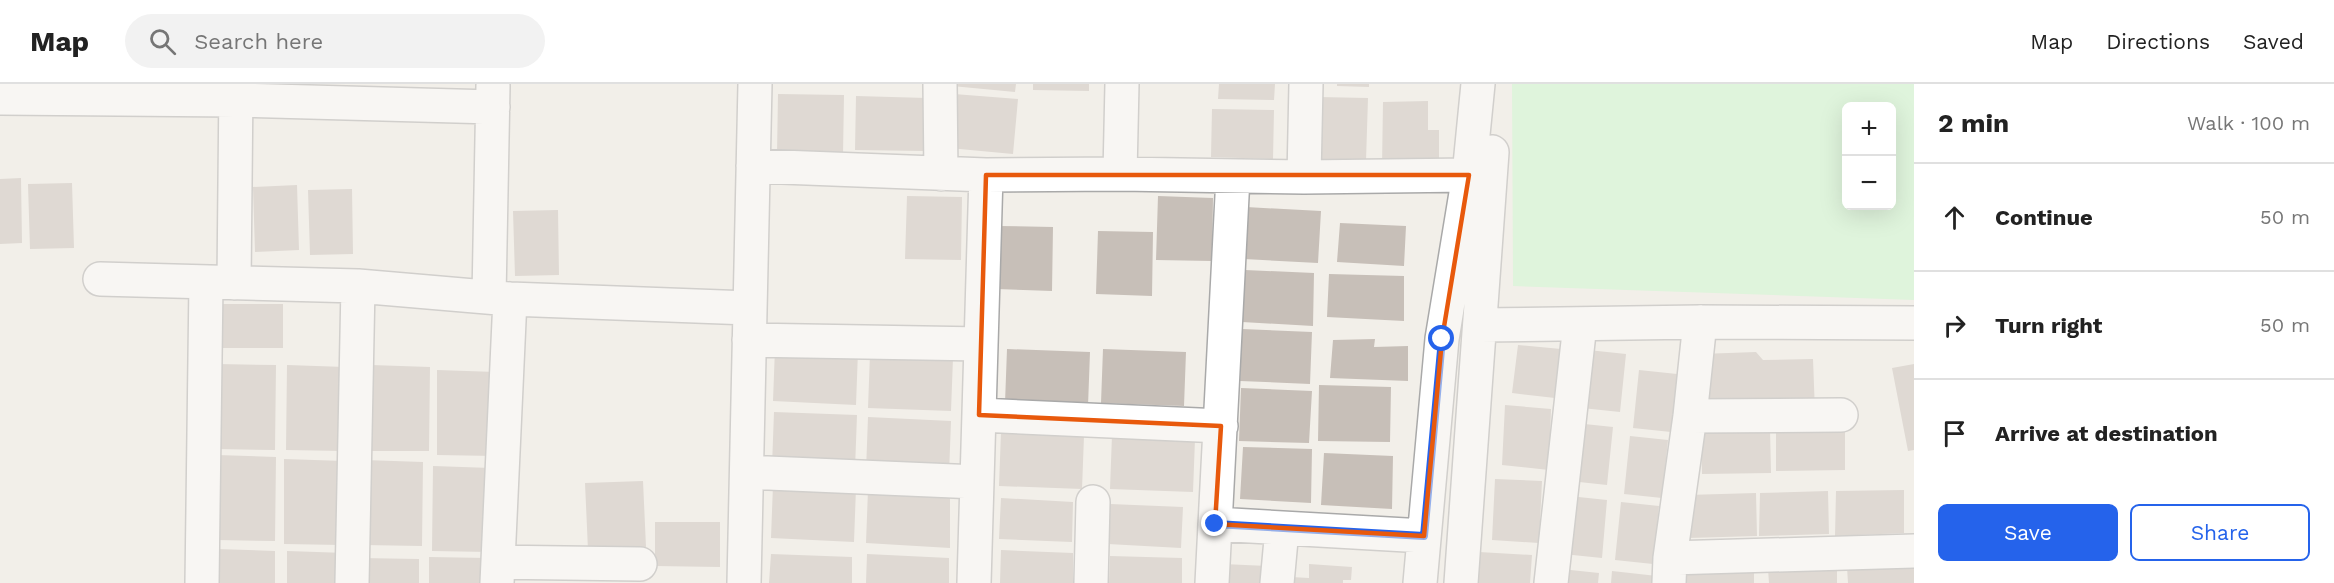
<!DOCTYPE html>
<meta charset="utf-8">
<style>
body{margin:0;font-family:"Work Sans",sans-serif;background:#f2f2f2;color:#222}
.controls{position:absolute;right:18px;top:18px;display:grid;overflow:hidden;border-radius:9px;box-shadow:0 6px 24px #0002}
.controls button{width:54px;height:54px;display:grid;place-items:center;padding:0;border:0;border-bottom:2px solid #e0e0e0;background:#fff;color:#222;font:30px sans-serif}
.stop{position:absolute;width:18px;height:18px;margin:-14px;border:4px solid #2563eb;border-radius:50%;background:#fff}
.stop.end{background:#2563eb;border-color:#fff;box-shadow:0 2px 6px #0008}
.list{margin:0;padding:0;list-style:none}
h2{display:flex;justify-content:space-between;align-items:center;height:78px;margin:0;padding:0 24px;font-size:26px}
h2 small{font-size:20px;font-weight:400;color:#767676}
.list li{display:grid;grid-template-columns:39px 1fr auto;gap:18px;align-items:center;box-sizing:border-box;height:108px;padding:0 24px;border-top:2px solid #e0e0e0}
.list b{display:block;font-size:22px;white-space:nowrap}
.list em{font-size:20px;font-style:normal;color:#767676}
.actions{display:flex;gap:12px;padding:18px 24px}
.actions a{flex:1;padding:14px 0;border:2px solid #2563eb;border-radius:9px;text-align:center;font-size:21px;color:#2563eb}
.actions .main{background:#2563eb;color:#fff}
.icon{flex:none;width:33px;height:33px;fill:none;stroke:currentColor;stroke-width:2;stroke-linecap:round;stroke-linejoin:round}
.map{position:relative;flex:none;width:1914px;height:499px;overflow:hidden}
header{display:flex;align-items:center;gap:36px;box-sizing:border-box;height:84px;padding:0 30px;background:#fff;border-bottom:2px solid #e0e0e0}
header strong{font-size:28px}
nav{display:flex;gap:33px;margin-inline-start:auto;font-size:21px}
.search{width:420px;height:54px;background:#f2f2f2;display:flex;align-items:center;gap:15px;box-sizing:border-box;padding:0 21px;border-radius:33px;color:#767676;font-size:22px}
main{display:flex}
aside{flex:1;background:#fff}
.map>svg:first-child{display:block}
.park{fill:#c8facc;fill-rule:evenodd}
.building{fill:#c7bfb8}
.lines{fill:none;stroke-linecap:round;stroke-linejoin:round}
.minor-casing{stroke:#a9a9a9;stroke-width:36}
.minor{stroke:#fff;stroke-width:33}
.route{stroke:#2563eb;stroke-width:8}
.marked{fill:none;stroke:#e8590c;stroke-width:4.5;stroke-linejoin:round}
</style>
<header>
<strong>Map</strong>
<div class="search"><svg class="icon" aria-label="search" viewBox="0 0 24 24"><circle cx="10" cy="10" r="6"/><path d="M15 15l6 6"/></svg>Search here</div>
<nav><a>Map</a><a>Directions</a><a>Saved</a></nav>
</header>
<main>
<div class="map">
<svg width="1914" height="499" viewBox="0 0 1914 499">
<rect width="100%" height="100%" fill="#f2efe9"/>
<path class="park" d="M1512 0H1914V216L1513 202ZM1846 22H1892V122H1846Z"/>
<path class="building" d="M952 0H1016L1015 8 952 2Z
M1033 0H1089V7L1033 6Z
M1219 0H1275L1274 16 1218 15Z
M1337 0H1369V3L1337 2Z
M778 10 844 11 843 71 777 70Z
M954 10 1018 15 1013 70 949 64Z
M856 12 927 14 925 67 855 66Z
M1318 13 1368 14 1366 77 1316 76Z
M1428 17V46H1439V82L1382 83 1383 18Z
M1212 25 1274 26 1273 75 1211 73Z
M21 94 22 159 0 160V95Z
M72 99 74 164 30 165 28 100Z
M297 101 299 166 255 168 253 103Z
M352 105 353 170 310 171 308 106Z
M907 112 962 113 961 176 905 175Z
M1158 112 1213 114 1212 177 1156 176Z
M1246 123 1321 127 1318 179 1244 175Z
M558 126 559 191 515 192 513 127Z
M1340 139 1406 142 1404 182 1337 178Z
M998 142 1053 143 1052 207 996 205Z
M1098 147 1153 148 1152 212 1096 210Z
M1245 186 1314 189 1313 242 1242 238Z
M1329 190 1404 192V237L1327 233Z
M218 220H283V264H218Z
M1242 245 1312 248 1310 300 1240 297Z
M1375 255 1374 263 1408 262V297L1330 294 1333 256Z
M1518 261 1561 265 1555 314 1512 309Z
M775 264 858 267 856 321 773 317Z
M1007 265 1090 268 1088 322 1005 319Z
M1103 265 1186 268 1184 322 1101 319Z
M1588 266 1626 270 1620 328 1582 324Z
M1756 268 1763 276 1813 275 1815 328 1703 331 1701 270Z
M870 270 953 274 951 327 868 324Z
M217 280 276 281 275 366 217 365Z
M1914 280V366L1908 367 1892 284Z
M287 281 345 283 344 367 286 366Z
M371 281 430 283 429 367H371Z
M437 286 496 288 495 372 437 371Z
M1639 286 1677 290 1671 348 1633 344Z
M1319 301 1391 303 1390 358 1318 357Z
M1241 304 1312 307 1309 359 1239 357Z
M1505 321 1551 325 1549 386 1502 381Z
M774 328 857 331 855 385 772 382Z
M868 333 951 337 949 390 866 387Z
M1575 339 1613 343 1607 401 1570 397Z
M1845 343V386L1776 387V344Z
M1770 345 1771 389 1702 390 1701 347Z
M1001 348 1084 352 1082 405 999 402Z
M1112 351 1195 355 1193 408 1110 405Z
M1630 352 1668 356 1662 414 1624 410Z
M1243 363 1312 365 1311 419 1240 415Z
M1324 369 1393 372 1392 425 1321 421Z
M217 371 276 373 275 457 217 456Z
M284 375 344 377 342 461 284 460Z
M364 376 423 378 422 462 364 461Z
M433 382 491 384 490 468 432 467Z
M1495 395 1542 397 1539 459 1492 456Z
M643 397 646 463 588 466 585 399Z
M773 401 856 404 854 458 771 454Z
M868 406 950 409V464L866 459Z
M1904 406V449L1835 452 1836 407Z
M1828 407 1829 450 1759 452 1760 409Z
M1756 409 1757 452 1688 454 1687 411Z
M1569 412 1607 416 1602 474 1563 470Z
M1001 414 1073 418 1072 458 999 455Z
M1621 418 1659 422 1653 480 1615 476Z
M1110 420 1183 423 1181 464 1108 460Z
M655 438H720V483L655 482Z
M216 465 275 467V499H216Z
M1001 466 1073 469V499H1000Z
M287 467 346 469V499H287Z
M1479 468 1532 471 1530 499H1477Z
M771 470 852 473V499H769Z
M867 470 949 474V499H866Z
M1110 472 1182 474V499H1109Z
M429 473 488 474V499H429Z
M360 474 419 475V499H360Z
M1223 480 1267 482 1266 499H1223Z
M1309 480 1352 483 1351 496H1343V499H1291V493L1309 494Z
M1914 481V499H1848L1847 483Z
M1837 483V499H1769L1768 485Z
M1561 485 1599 489 1598 499H1560Z
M1754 486V499H1685V487Z
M1612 487 1657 492 1656 499H1611Z"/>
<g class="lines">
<defs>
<path id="minor" d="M940 0 941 90
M0 14 236 16 493 23
M753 82 986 91 1120 90 1304 93 1469 91
M1120 90 1122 0
M1304 93 1306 0
M100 195 358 202 510 215 749 224
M234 199 236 0
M489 213 493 2
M1481 241 1700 238 1914 239
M749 256 981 260
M979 331 1221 342
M1690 332 1841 331
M747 388 977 398
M1215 440 1424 452
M1670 474 1914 467
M498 478 640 480
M202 499 206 199
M352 499 358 202
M497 499 510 215
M744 499 755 0
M974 499 986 91
M1091 499 1093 418
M1212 499 1233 93
M1277 499 1282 445
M1420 499 1442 255 1469 91 1478 0
M1461 499 1492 68
M1551 499 1580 240
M1669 499 1670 474 1690 332 1700 238"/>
</defs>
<use href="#minor" class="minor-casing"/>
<use href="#minor" class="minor"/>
</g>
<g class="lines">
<path class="route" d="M1215 440 1424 452 1442 255"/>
</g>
<path d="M0 0H1914V499H0ZM986 91H1469L1442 255 1424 452 1215 440 1221 342 979 331Z" fill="#f2efe9" fill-opacity=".55" fill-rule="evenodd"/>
<path class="marked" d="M986 91H1469L1442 255 1424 452 1215 440 1221 342 979 331Z"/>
</svg>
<div class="controls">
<button>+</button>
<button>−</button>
</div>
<div class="stop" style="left:1442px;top:255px"></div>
<div class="stop end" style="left:1215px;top:440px"></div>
</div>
<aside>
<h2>2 min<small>Walk · 100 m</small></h2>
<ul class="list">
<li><svg class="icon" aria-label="ahead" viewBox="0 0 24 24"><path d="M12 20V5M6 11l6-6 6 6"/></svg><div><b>Continue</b></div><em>50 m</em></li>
<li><svg class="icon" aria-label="right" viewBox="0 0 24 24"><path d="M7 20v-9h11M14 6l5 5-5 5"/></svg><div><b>Turn right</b></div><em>50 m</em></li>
<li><svg class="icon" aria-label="arrive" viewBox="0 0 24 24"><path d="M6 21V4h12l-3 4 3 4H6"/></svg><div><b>Arrive at destination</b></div></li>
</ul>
<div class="actions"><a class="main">Save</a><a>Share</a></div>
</aside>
</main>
